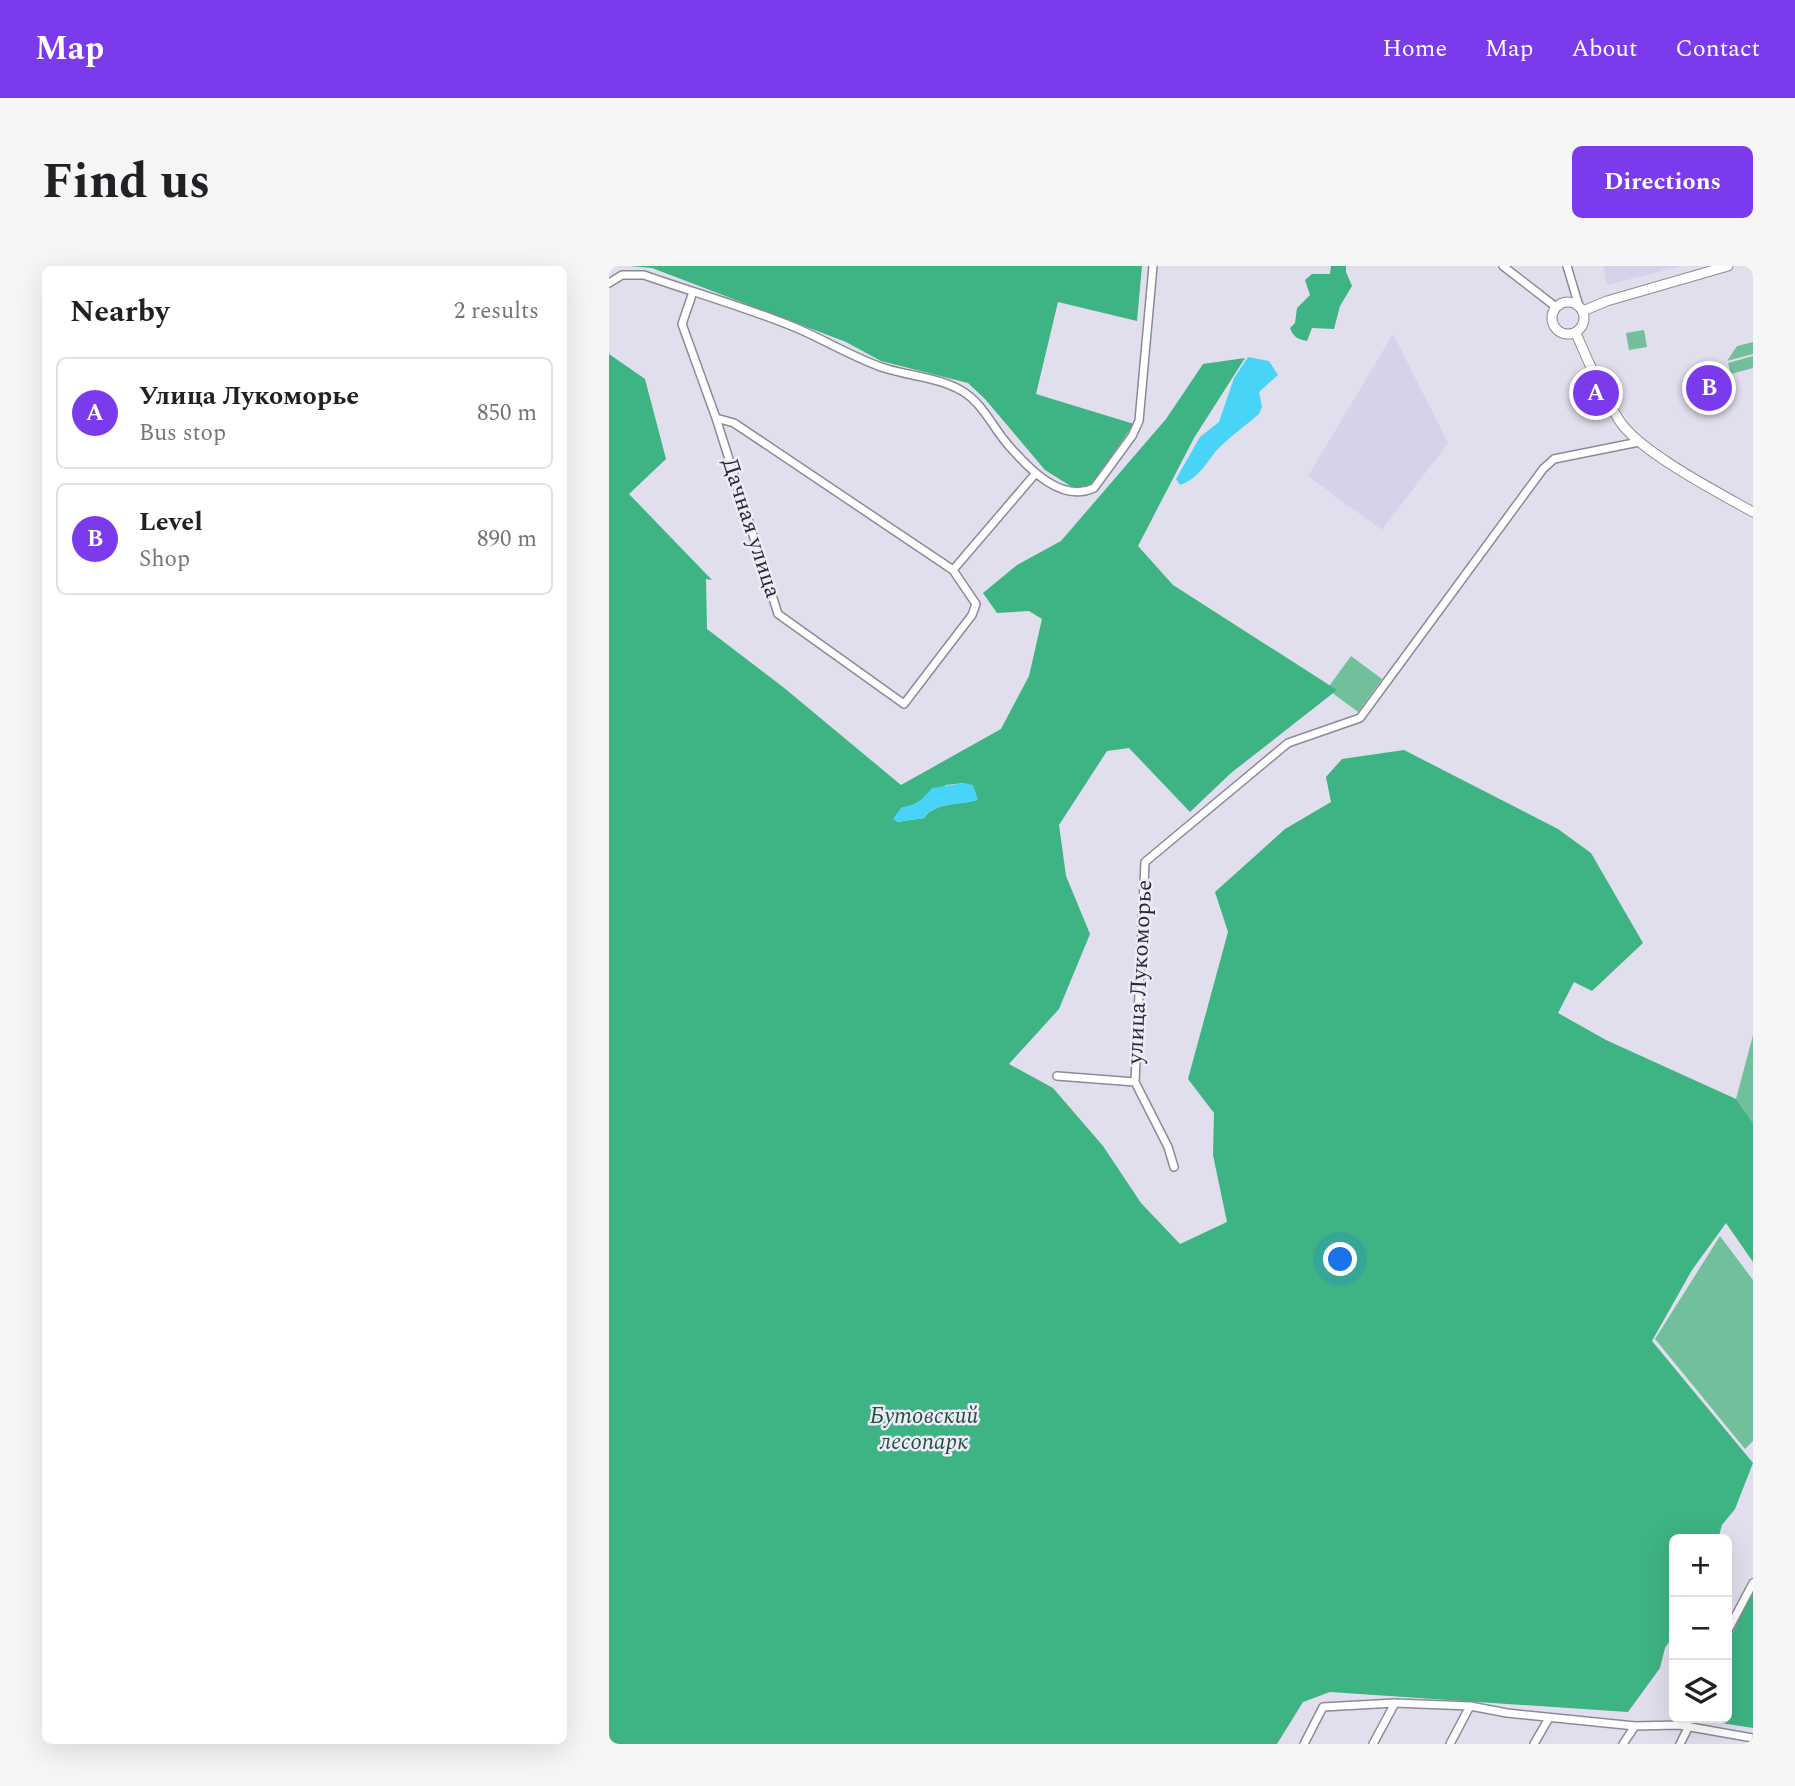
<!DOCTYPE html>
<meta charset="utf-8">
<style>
body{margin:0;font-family:Spectral,serif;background:#f6f6f6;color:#202124}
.controls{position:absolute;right:21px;bottom:21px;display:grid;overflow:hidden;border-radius:10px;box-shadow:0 7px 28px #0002}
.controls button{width:63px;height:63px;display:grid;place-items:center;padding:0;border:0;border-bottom:2px solid #e0e0e0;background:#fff;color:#202124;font:35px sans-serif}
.you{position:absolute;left:732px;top:994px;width:24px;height:24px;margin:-18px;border:5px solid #fff;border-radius:50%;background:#1a73e8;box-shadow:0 0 0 10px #1a73e833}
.badge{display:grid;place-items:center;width:46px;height:46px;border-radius:50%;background:#7c3aed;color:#fff;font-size:23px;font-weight:700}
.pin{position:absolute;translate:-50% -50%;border:4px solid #fff;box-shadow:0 2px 7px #0006}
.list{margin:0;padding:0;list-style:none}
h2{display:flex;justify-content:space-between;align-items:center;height:91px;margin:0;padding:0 28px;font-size:30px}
h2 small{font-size:23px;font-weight:400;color:#757577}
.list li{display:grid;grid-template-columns:46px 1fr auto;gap:21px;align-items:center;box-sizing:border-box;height:112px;margin:0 14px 14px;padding:0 14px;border:2px solid #e0e0e0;border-radius:10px}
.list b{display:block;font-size:26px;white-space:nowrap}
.list p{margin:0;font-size:23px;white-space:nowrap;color:#757577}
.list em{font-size:23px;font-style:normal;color:#757577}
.icon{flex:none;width:38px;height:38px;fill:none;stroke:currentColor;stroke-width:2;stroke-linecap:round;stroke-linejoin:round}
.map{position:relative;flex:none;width:1144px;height:1478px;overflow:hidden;border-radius:10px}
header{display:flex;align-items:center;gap:42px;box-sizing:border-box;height:98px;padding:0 35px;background:#7c3aed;color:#fff}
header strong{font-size:33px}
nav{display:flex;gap:38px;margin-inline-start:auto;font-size:24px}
.intro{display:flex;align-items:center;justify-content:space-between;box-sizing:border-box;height:168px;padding:0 42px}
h1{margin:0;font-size:49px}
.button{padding:18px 32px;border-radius:10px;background:#7c3aed;color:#fff;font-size:24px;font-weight:700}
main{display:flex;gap:42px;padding:0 42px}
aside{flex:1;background:#fff;border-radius:10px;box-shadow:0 7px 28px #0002}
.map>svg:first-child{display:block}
.built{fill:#d7d2e9}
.green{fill:#72c09b}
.forest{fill:#3eb383;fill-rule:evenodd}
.water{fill:#47d4f6}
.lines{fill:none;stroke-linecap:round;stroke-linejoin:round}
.minor-casing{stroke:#8d8a98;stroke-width:10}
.tertiary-casing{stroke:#8d8a98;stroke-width:11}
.minor{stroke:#fff;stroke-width:7}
.tertiary{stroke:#fff;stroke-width:9}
.labels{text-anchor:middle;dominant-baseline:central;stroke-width:5;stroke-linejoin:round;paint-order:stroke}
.street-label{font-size:23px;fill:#2b292f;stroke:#eeebfa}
.park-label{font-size:23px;font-style:italic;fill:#23523d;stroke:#eeebfa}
</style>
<header>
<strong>Map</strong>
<nav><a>Home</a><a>Map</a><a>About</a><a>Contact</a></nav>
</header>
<div class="intro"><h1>Find us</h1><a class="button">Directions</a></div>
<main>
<aside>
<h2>Nearby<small>2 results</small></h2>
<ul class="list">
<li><span class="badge">A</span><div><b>Улица Лукоморье</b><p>Bus stop</p></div><em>850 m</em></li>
<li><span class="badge">B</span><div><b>Level</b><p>Shop</p></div><em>890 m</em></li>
</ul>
</aside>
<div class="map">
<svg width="1144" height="1478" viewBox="0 0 1144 1478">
<rect width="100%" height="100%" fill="#e1deed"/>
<path class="built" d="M994 0H1072L998 19Z
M784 68 839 177 773 264 699 210Z"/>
<path class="green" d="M1035 64 1038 81 1020 84 1017 67Z
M1144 76V88L1118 95 1128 80Z
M1144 90V102L1122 108 1119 97Z
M742 390 773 413 749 446 718 423Z
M1144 769V857L1127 833Z
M1111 970 1144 1014V1175L1136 1183 1046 1073Z"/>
<path class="forest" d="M21 0H533L528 55 449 36 427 128 525 158 484 216 478 221H463L436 204 376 133 359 117 272 95 237 76 43 2Z
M722 0H737V6L743 20 731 40 725 63 703 62 698 75C689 73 684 71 681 62L686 57 688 42 701 29 696 14 703 8H721Z
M0 88 36 113 57 193 20 228 103 314 97 313 98 363 174 421 292 519 392 463 420 410 433 353 420 345 388 347 374 327 408 299 452 275 557 153 594 98 636 92 585 172 529 280 564 319 728 424 622 507 581 546 520 482 498 485 450 559 457 610 481 668 450 743 400 798 444 822 494 880 532 937 571 978 618 956 604 889 605 847 579 813 619 666 606 626 676 563 722 536 717 511 733 493 795 484 949 563 982 587 1034 677 983 725 965 716 949 747 997 774 1127 833 1144 857V996L1117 957 1083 1004 1043 1075 1144 1197 1126 1243 1113 1259 1109 1273H1065V1368L1056 1382 1051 1402 1019 1446 721 1426 694 1436 668 1478H0ZM355 517 368 534C351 539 326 536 315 552L288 556 292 542 304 539 337 519Z
M1144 1325V1462L1087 1453 1085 1452H1118V1378Z"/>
<path class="water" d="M639 91 660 95 669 109 650 126 653 141 650 148C636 160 619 172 607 185 595 200 590 212 571 219L567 213 591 171 610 156 625 112Z
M355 517 364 519 369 534C352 539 325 536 315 552L288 556 284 553 292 542 304 539 313 533 323 522Z"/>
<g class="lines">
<defs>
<path id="minor" d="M894 0 947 41
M958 0 970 40
M0 17 13 9H35C86 27 140 42 190 63 217 75 244 91 272 101 298 110 330 111 353 125 374 137 385 164 401 181 421 204 453 237 485 222L523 170 530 155 544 0
M84 26 73 58 107 152 169 348 295 438 363 349 367 338 344 304 125 157 107 152
M344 304 427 207
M448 810 526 816
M565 901 559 881 526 816 536 596 679 477 751 452 934 203 945 193 1030 176
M1118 1366 1144 1317
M1070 1459 1144 1472
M695 1478 714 1441 786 1437 861 1440 898 1447 1026 1460 1070 1459 1071 1452
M764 1478 786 1437
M841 1478 861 1440
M925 1478 940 1452
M1014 1478 1026 1460
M1071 1478 1080 1460"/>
<path id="tertiary" d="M943 52a16 16 0 1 1 32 0a16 16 0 1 1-32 0Z
M974 45 998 35 1119 0
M967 67C979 96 993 127 1010 154 1029 185 1110 227 1144 246"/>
</defs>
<use href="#minor" class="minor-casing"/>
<use href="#tertiary" class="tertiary-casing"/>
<use href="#minor" class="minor"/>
<use href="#tertiary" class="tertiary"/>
</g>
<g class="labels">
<g class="street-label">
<text transform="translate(142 262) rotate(72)">Дачная улица</text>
<text transform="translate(531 706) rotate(-87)">улица Лукоморье</text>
</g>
<g class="park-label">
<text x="315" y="1150">Бутовский<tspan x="315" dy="26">лесопарк</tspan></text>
</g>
</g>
</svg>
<div class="controls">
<button>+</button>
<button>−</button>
<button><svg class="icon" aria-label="layers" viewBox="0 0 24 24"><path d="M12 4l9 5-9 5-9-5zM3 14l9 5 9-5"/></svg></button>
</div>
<div class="you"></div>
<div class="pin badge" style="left:987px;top:127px">A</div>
<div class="pin badge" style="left:1100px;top:122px">B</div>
</div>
</main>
